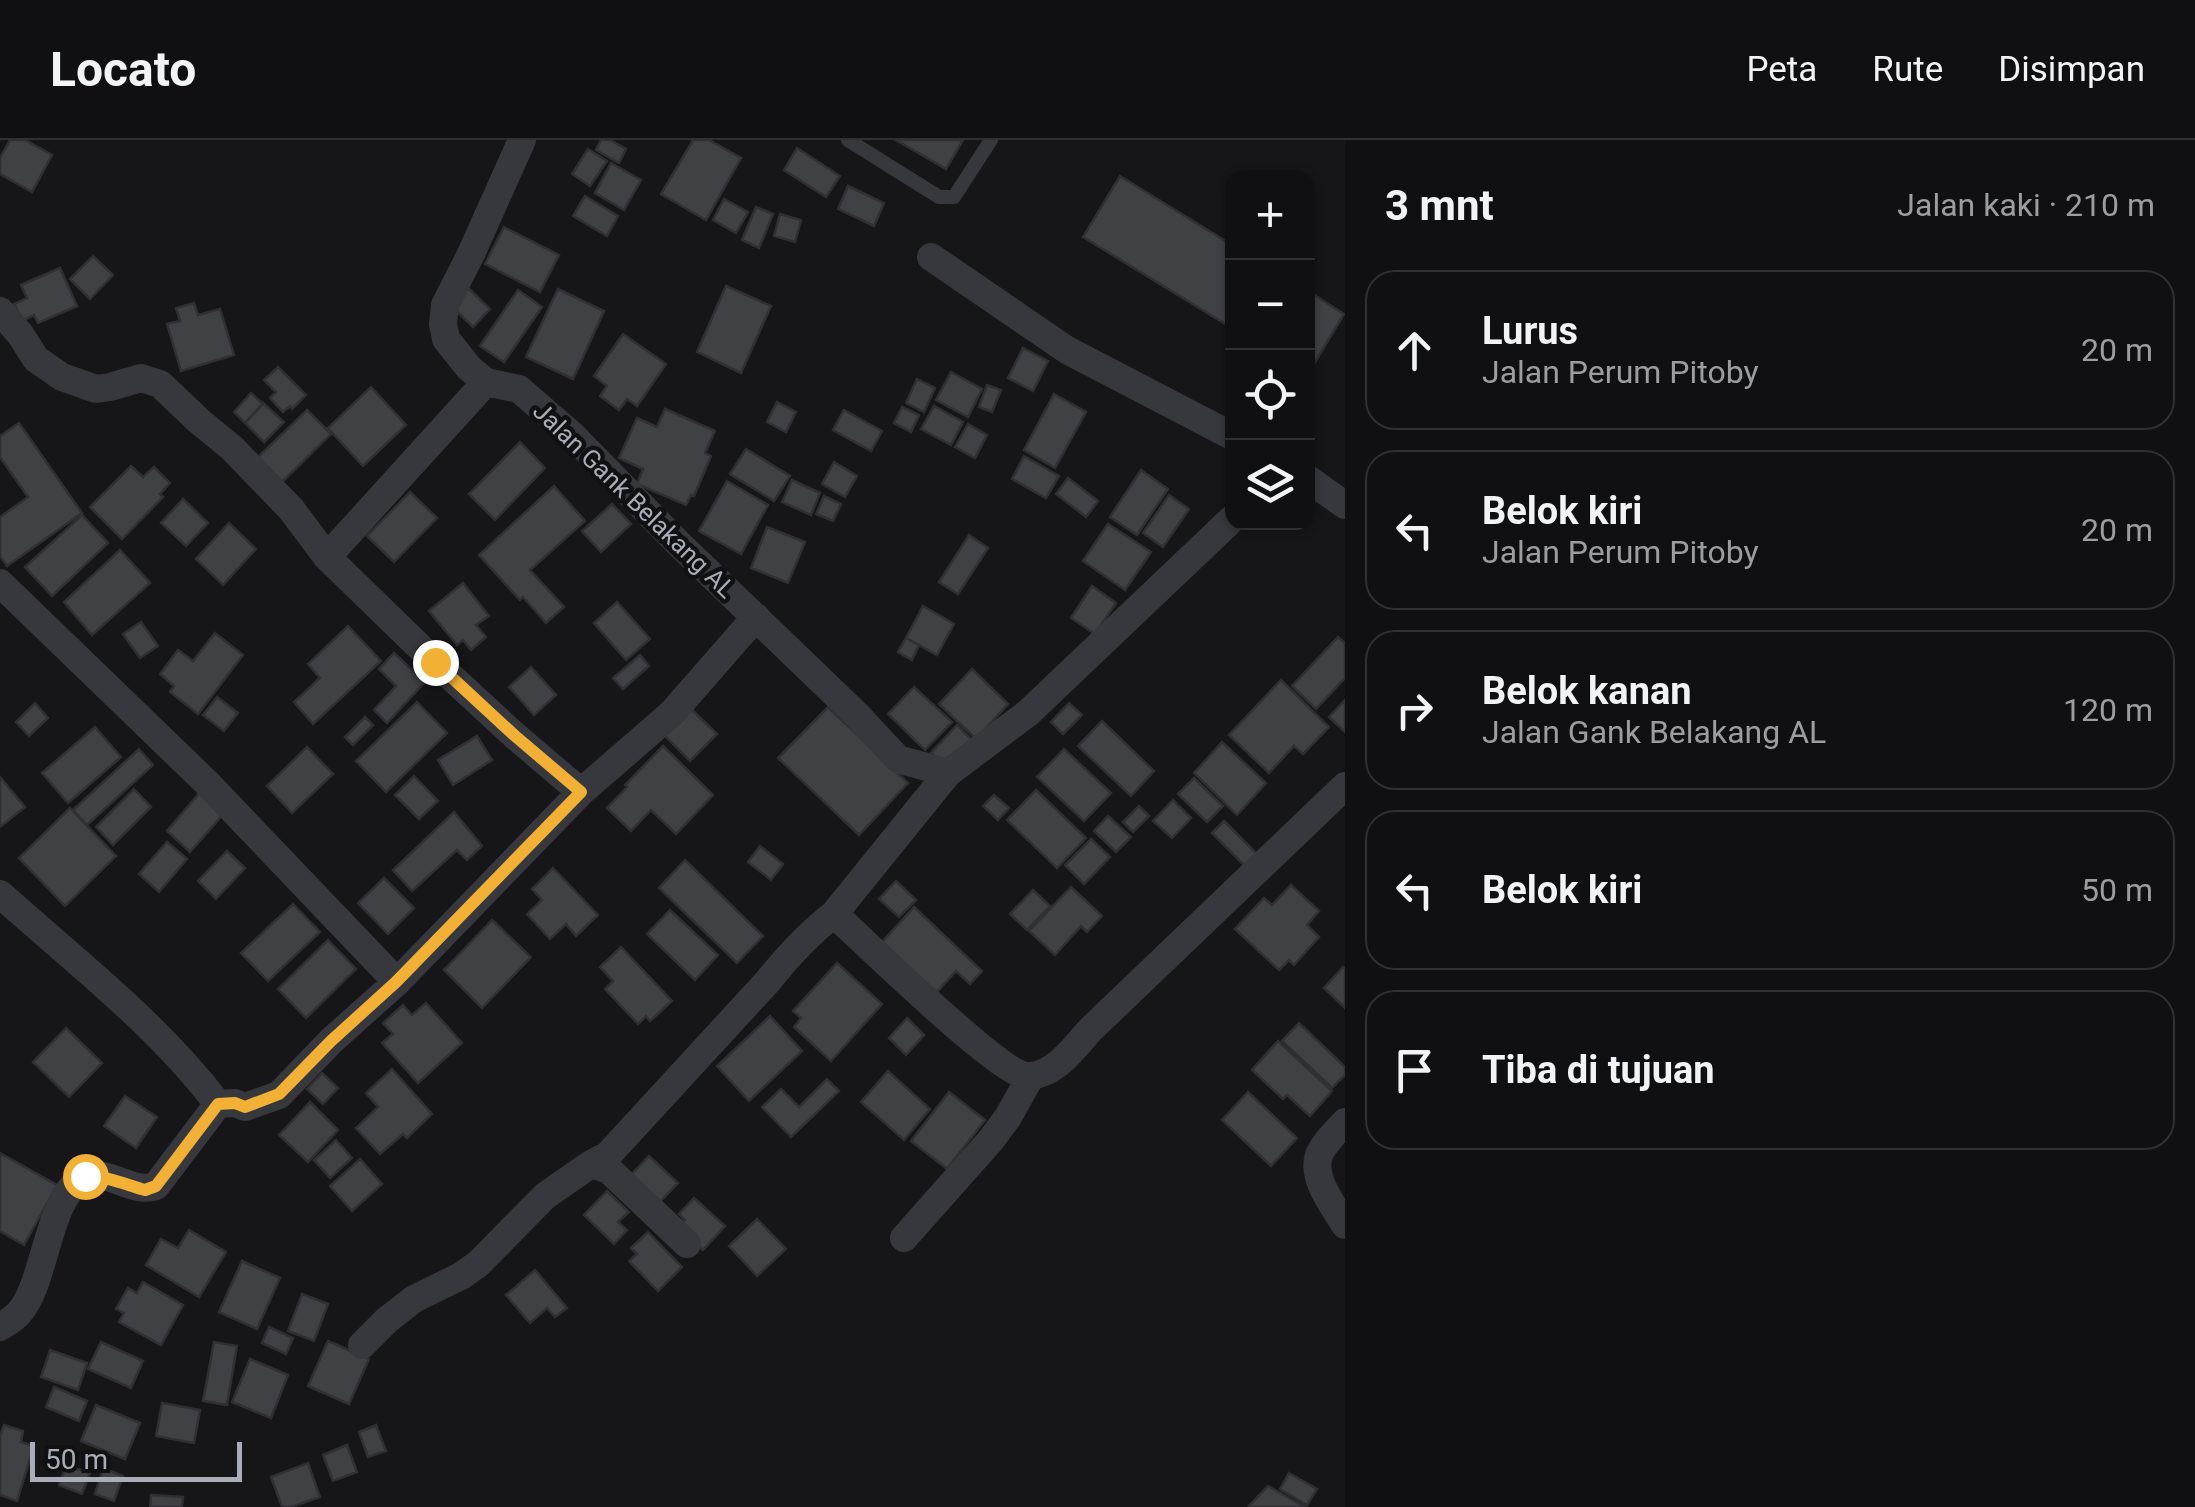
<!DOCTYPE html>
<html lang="id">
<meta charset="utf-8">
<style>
body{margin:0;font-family:Roboto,sans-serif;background:#1e1e20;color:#f1f3f6}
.controls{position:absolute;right:30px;top:30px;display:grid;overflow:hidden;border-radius:20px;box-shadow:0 2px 8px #0004}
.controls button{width:90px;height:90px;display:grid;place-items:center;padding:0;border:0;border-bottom:2px solid #303032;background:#101012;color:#f1f3f6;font:50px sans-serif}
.scale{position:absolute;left:30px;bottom:25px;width:212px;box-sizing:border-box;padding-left:10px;border:5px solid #a8adb8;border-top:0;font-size:28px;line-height:35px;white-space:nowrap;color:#a8adb8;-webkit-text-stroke:8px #111113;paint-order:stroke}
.stop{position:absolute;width:30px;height:30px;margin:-22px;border:8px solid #f2b134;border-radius:50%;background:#fff}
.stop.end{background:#f2b134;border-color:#fff;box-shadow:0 2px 10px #0008}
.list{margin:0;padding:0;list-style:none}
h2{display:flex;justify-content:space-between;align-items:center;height:130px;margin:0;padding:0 40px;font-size:42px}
h2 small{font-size:32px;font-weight:400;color:#9c9d9f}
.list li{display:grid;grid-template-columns:65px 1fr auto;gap:30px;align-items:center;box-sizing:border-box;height:160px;margin:0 20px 20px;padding:0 20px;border:2px solid #303032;border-radius:30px}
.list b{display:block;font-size:38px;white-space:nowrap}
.list p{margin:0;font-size:32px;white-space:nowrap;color:#9c9d9f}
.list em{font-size:32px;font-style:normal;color:#9c9d9f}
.icon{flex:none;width:55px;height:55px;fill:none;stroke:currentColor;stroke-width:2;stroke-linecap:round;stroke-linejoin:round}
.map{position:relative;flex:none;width:1345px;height:1367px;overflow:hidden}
header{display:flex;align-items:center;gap:60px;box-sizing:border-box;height:140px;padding:0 50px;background:#101012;border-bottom:2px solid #303032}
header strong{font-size:48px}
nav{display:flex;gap:55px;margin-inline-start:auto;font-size:35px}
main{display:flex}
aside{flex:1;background:#101012}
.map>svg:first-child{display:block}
.building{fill:#404145;stroke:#303034;stroke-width:2.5}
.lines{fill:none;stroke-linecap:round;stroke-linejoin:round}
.lane{stroke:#37383d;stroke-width:14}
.street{stroke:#37383d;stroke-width:28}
.route{stroke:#f2b134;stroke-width:12}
.labels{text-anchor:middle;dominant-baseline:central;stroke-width:9;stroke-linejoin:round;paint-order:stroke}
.street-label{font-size:25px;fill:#a8adb8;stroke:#111113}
</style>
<header>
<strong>Locato</strong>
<nav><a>Peta</a><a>Rute</a><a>Disimpan</a></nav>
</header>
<main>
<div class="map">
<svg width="1345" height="1367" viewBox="0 0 1345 1367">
<rect width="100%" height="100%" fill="#161618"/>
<path class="building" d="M10 0H25L52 15 32 52 0 34V18Z
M601 0H610L626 9 619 23 596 10Z
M693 0H709L741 18 706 80 661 54Z
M896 0H963L946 29Z
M797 8 840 36 826 57 784 30Z
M588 9 607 21 590 46 572 34Z
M611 23 641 40 624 70 595 53Z
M1120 36 1232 105V188L1083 97Z
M848 46 884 63 874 86 838 69Z
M585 56 618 76 607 96 573 76Z
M724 59 748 72 736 93 713 80Z
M756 67 773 74 759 108 742 100Z
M780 74 801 80 795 102 774 96Z
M504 87 559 115 540 152 485 124Z
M93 116 113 135 90 159 70 139Z
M60 128 77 166 38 183 34 175 22 181 14 164 27 158 21 145Z
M726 146 771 166 741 233 697 212Z
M468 148 490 169 473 187 451 166Z
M558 149 604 171 573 239 526 217Z
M518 150 542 167 504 222 480 206Z
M1308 151 1344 174 1308 234Z
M194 163 198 175 220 169 234 215 181 231 167 184 180 181 176 168Z
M623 194 666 224 637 266 627 259 619 270 600 256 607 246 594 236Z
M1023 208 1048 221 1033 251 1008 238Z
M278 227 306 255 292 269 290 266 283 272 270 258 276 252 264 240Z
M951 232 982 249 968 277 936 260Z
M917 239 935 248 924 272 906 263Z
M987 245 1001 250 992 272 979 267Z
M371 247 406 285 363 326 328 288Z
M251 253 263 264 245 283 234 272Z
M1054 254 1086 272 1055 328 1024 310Z
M777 262 796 272 786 292 767 282Z
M263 263 284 282 264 302 245 283Z
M934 266 963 282 951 305 921 289Z
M902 267 919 275 911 292 894 283Z
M665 269 715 291 705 313 711 316 694 356 691 355 686 365 637 344 643 329 619 318 637 278 657 287Z
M307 270 331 294 282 342 257 318Z
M844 270 882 291 871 311 833 290Z
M19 283 82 373 7 426 0 416V377L28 357 0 317V296Z
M968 284 987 295 975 318 955 307Z
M520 302 545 328 495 380 469 354Z
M746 309 790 336 774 361 730 334Z
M1024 316 1059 336 1046 358 1012 339Z
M834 322 857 336 845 357 822 344Z
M131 326 143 337 154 327 170 343 160 354 163 357 122 399 90 367Z
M1141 330 1168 349 1137 395 1110 377Z
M1068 338 1098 361 1086 377 1056 354Z
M792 340 820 353 811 375 782 362Z
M727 341 768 365 741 414 699 391Z
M554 346 585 381 530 430 564 467 546 483 523 457 520 460 479 415Z
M410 352 437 378 394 422 367 396Z
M1169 355 1189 369 1163 407 1143 393Z
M824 356 841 364 833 381 816 374Z
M183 359 208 383 186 406 161 383Z
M612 364 631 384 601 412 582 391Z
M82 375 108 403 52 456 25 427Z
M229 383 256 409 223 445 196 419Z
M1108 384 1151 412 1125 450 1083 421Z
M767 387 805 402 788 443 751 428Z
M969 395 988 408 958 454 939 442Z
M120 410 150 443 92 495 64 462Z
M463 443 489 476 476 485 486 497 471 510 463 500 457 505 429 471Z
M1092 446 1116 463 1095 494 1071 478Z
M617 462 650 499 626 520 594 483Z
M923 466 954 484 937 515 906 498Z
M141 482 158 506 140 518 123 494Z
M348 486 381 521 313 584 294 562 320 538 308 524Z
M215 493 243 515 198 574 170 552 174 546 160 534 178 510 193 521Z
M1338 497 1345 503V538L1316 569 1292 546Z
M906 498 919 505 912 520 898 512Z
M394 513 425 542 387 583 374 570 396 546 379 529Z
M640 515 649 526 623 549 613 538Z
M531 527 556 555 534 575 509 547Z
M972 529 1008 564 976 599 939 564Z
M1281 540 1329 587 1303 614 1294 606 1269 633 1229 595Z
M914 547 952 582 925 610 888 574Z
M217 557 238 573 224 591 203 575Z
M1345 560V592L1329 577Z
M417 562 447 593 386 652 356 621Z
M35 563 48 578 29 596 16 582Z
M1069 563 1082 575 1063 594 1051 582Z
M686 564 717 594 690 621 660 591Z
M828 567 908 643 859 695 778 618Z
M365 577 373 585 353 605 345 597Z
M1102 581 1154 631 1131 656 1078 606Z
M957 585 972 600 947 627 931 613Z
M95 587 121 617 68 663 42 633Z
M477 596 492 620 453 645 438 620Z
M1222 602 1266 643 1237 675 1194 633Z
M663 606 713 655 676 694 651 670 631 691 607 668 627 647 625 645Z
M307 607 333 634 292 673 267 646Z
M139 609 153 625 87 685 73 670Z
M1064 609 1111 653 1084 681 1037 637Z
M414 636 438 661 419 679 395 655Z
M0 637 25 667 0 687Z
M1194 638 1223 666 1207 682 1178 654Z
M134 649 151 667 113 705 96 687Z
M202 650 226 671 190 712 167 691Z
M1036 650 1086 698 1057 728 1007 680Z
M994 655 1009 668 998 680 983 666Z
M1173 660 1191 678 1172 698 1153 681Z
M1139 666 1149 676 1133 692 1123 682Z
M70 668 116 716 65 766 19 718Z
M454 672 482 706 467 720 457 710 412 751 393 730Z
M1108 676 1131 697 1116 712 1094 691Z
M1224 681 1257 714 1245 726 1212 693Z
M1091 699 1110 717 1084 744 1065 725Z
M167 702 187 719 159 752 139 734Z
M760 706 783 724 771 740 748 722Z
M227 711 245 728 216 759 198 741Z
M685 720 763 796 737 823 659 748Z
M553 728 598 775 576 796 566 784 550 799 527 774 542 760 532 749Z
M384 738 414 768 388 794 358 763Z
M896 741 916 760 899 777 879 759Z
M1291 745 1319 771 1307 785 1319 797 1294 825 1289 820 1279 830 1235 789 1264 758 1272 765Z
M1071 747 1102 776 1087 792 1081 786 1055 815 1029 791Z
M1033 750 1050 766 1027 790 1010 774Z
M293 764 320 792 268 841 241 813Z
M914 767 982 831 970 844 956 831 936 853 882 802Z
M670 770 718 815 695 840 647 794Z
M492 780 531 817 482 868 444 830Z
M328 800 356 829 306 878 278 849Z
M621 807 672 861 650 881 646 876 638 884 605 849 613 841 600 827Z
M837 823 882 864 831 921 794 887 801 878 793 871Z
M1343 827 1345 828V868L1324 848Z
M426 863 462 903 418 943 382 903 393 894 383 883 403 865 412 875Z
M770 876 802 911 749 961 717 926Z
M907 878 924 895 906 915 889 898Z
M1299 883 1345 927V935L1332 948 1282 901Z
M66 888 102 923 69 957 33 922Z
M1278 901 1332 951 1310 976 1287 955 1283 959 1252 930Z
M392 929 432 974 407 998 403 994 380 1014 356 988 378 967 366 953Z
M888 931 930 969 904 1000 861 962Z
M322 933 338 948 323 964 307 949Z
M827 939 839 951 791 997 762 967 781 949 799 967Z
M949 952 985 980 947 1029 911 1001Z
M1248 952 1297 998 1271 1026 1222 980Z
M125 956 157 977 136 1008 104 986Z
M310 962 338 990 308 1022 279 995Z
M336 1000 352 1018 330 1038 314 1020Z
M0 1013 57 1045 24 1105 0 1091Z
M649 1016 678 1043 656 1066 627 1039Z
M360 1019 382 1044 352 1071 330 1046Z
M607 1051 629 1072 618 1082 627 1090 614 1104 584 1075Z
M694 1058 725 1086 703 1110 678 1088 685 1080 679 1074Z
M757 1079 786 1109 757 1136 729 1106Z
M189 1090 226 1112 199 1157 146 1125 161 1099 178 1108Z
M648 1092 682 1127 658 1151 629 1121 637 1114 631 1108Z
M242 1121 280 1138 257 1189 219 1172Z
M535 1130 567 1168 555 1177 547 1168 530 1183 506 1155Z
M143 1142 183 1165 161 1205 119 1182 124 1173 116 1169 128 1148 137 1153Z
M302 1154 328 1164 314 1201 288 1191Z
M269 1187 293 1198 286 1214 262 1203Z
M328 1201 369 1219 349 1264 308 1246Z
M101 1202 143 1221 131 1248 88 1229Z
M214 1202 237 1206 227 1265 203 1261Z
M50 1210 87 1223 78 1250 41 1237Z
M250 1219 288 1235 271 1278 232 1262Z
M54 1247 87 1261 79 1281 46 1267Z
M162 1263 200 1270 194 1303 156 1296Z
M96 1265 140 1283 125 1319 81 1301Z
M4 1285 23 1291 21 1302 34 1306 17 1361 0 1355V1296Z
M376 1285 386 1311 368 1317 359 1292Z
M347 1305 357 1332 333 1341 323 1315Z
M308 1323 320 1357 291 1367H282L271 1337Z
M66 1325 90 1333 82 1354 59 1345Z
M103 1328 123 1336 114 1361 95 1354Z
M1289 1333 1317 1349 1307 1365 1280 1349Z
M1268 1346 1305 1367H1248Z
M151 1355 183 1357 182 1367H150Z"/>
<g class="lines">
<path class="lane" d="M848 0 939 57H954L991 0"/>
<path class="street" d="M522 0 471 114 445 165 443 184 446 199 469 228 486 242 519 249 572 295 678 403 856 574 898 619 948 633
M931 117 1067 210 1232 296
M0 171 20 194 36 219 62 237 96 249 110 247 141 238 160 244 199 281 232 308 291 369 327 417 435 522 514 595 581 652
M1308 339 1345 365
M327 417 486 242
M0 443 207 643 397 842 581 652 672 573 756 477
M0 754C76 822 156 883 218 964L235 963 245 967 279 955 331 901 397 842
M834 774C862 799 1002 937 1029 936 1055 935 1074 908 1090 890L1345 646
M1345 982C1336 992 1324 1003 1319 1015 1311 1039 1334 1066 1345 1085
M591 1024 608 1015 768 841C788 816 808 794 834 774L948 633 1028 573 1232 379
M904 1098 991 1000 1008 977 1031 936
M0 1187C6 1183 14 1179 19 1173 46 1143 47 1059 82 1039 105 1025 131 1055 156 1046L218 964
M362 1205 387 1180 414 1159 461 1136 478 1124 545 1056 591 1024 609 1030 687 1104"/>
</g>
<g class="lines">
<path class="route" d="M85 1036C107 1036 124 1044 145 1050L156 1046 218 964 235 963 245 967 279 954 331 901 396 842 581 652 514 595 435 522"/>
</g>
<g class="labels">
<g class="street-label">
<text transform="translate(634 360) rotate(44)">Jalan Gank Belakang AL</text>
</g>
</g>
</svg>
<div class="controls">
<button>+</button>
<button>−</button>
<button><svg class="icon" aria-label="locate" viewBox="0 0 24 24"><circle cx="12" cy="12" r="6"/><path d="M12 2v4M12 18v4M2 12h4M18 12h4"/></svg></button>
<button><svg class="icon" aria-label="layers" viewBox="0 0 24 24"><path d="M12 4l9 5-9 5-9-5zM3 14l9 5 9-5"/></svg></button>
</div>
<div class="scale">50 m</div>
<div class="stop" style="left:85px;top:1036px"></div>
<div class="stop end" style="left:435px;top:522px"></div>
</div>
<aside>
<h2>3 mnt<small>Jalan kaki · 210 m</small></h2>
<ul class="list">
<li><svg class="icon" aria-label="ahead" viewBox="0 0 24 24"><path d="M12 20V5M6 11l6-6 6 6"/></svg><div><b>Lurus</b><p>Jalan Perum Pitoby</p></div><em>20 m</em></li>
<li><svg class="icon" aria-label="left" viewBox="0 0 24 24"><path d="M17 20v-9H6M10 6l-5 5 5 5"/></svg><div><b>Belok kiri</b><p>Jalan Perum Pitoby</p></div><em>20 m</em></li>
<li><svg class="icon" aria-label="right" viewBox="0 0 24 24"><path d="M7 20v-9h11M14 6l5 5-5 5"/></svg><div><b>Belok kanan</b><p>Jalan Gank Belakang AL</p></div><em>120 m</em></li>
<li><svg class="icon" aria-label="left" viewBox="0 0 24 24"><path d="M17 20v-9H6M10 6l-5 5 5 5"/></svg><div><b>Belok kiri</b></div><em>50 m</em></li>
<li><svg class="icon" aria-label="arrive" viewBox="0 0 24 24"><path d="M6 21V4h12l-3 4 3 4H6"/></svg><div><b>Tiba di tujuan</b></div></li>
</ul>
</aside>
</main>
